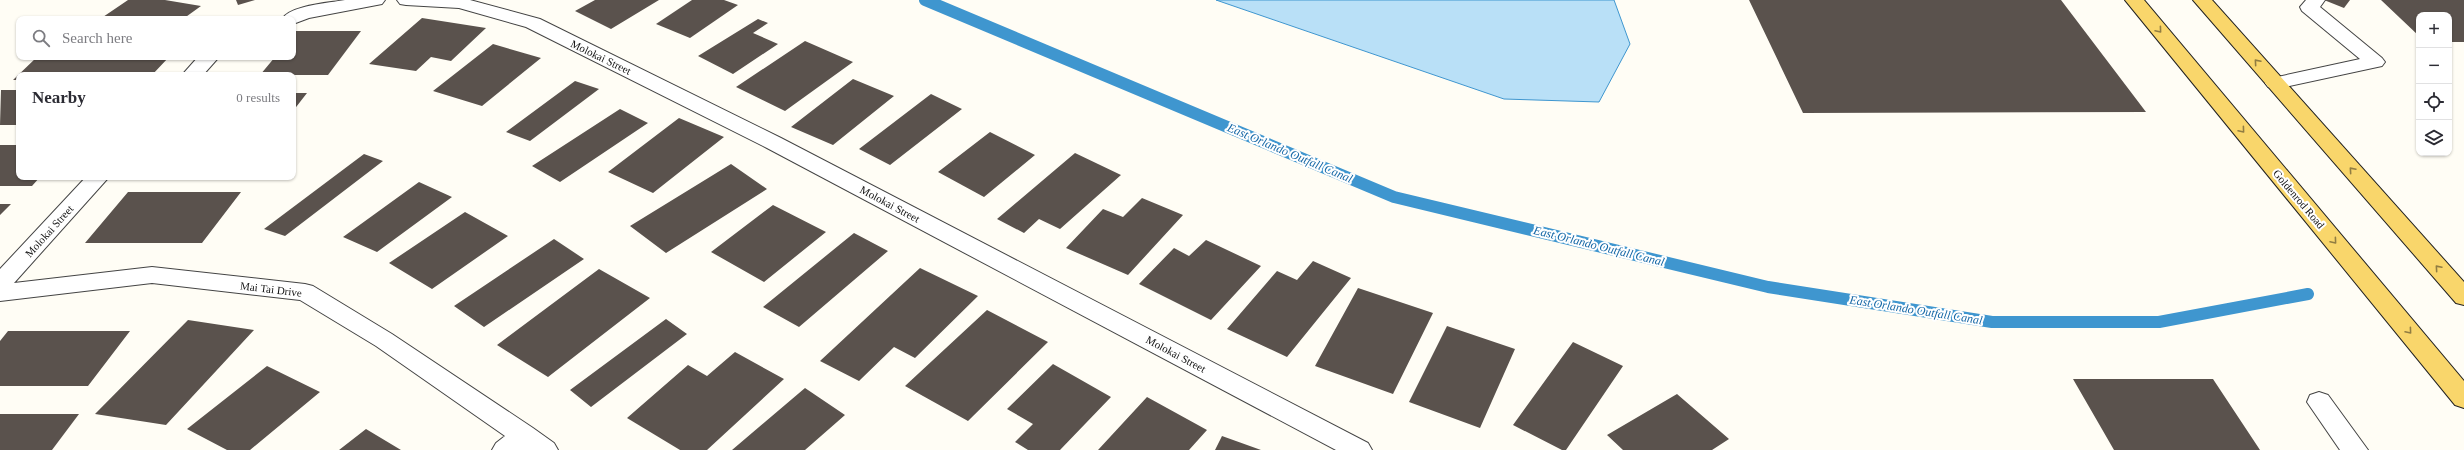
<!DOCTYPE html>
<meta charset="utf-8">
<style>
body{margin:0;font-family:"Times New Roman",serif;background:#f7f7f7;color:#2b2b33}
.controls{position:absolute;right:12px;top:12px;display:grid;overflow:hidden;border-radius:8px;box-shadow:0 1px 3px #0004}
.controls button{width:36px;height:36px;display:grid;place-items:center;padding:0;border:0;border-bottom:1px solid #e1e1e2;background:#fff;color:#2b2b33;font:20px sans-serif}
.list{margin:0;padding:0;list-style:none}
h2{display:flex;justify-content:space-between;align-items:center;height:52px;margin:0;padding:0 16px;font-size:17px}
h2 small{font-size:13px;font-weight:400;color:#7c7c81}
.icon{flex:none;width:22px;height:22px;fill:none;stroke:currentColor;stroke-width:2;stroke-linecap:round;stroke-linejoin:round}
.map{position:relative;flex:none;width:2464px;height:450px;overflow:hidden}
.search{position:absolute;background:#fff;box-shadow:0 1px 3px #0004;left:16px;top:16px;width:280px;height:44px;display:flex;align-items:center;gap:10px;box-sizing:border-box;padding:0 14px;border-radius:8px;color:#7c7c81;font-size:15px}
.panel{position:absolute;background:#fff;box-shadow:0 1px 3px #0004;left:16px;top:72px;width:280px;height:108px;border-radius:8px}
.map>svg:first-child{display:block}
.water{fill:#b9e0f7;stroke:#3f96cf}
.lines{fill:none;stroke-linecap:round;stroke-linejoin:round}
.stream{stroke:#3f96cf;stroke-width:12}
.building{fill:#5a524d}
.minor-casing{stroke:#444;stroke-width:2}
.major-casing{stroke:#222;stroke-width:2}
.minor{fill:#fff;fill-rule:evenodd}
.major{fill:#f9d66b;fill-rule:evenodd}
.oneway{stroke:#917d42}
.labels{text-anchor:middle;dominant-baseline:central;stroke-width:4;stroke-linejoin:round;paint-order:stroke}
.street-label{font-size:11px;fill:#111;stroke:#fff}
.water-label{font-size:12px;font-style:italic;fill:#1768a6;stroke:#fff}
</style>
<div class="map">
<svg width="2464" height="450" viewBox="0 0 2464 450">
<rect width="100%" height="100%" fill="#fffdf5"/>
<path class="water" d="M1216 0H1614L1630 44 1599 102 1504 99Z"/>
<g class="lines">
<path class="stream" d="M925 0 1394 197 1768 287 1992 322H2159L2308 294"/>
</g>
<path class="building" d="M128 0H165L201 6 183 19H100Z
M236 0H255L238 5Z
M595 0H659L611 29 575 11Z
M692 0H724L738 5 690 38 656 24Z
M1749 0H2061L2146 112 1803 113Z
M2324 0H2350L2344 8Z
M2381 0H2464V42H2449V15H2419V36Z
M422 18 486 28 451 61 431 57 416 71 369 64Z
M758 19 768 23 753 33 778 44 733 74 698 56Z
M296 31H361L328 75H260L275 57H293V35Z
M805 41 853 62 785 111 736 87Z
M493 44 541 58 482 106 433 91Z
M37 57H169L152 75H19V80H13Z
M853 79 894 96 833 145 791 127Z
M575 81 599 89 530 141 506 132Z
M1 90H19V125H0Z
M293 93H307L293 111Z
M931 94 962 109 890 165 859 149Z
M620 109 648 123 560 182 532 166Z
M679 118 724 137 653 193 608 172Z
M990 132 1035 155 984 197 938 172Z
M0 145H19V177H40L32 186H0Z
M1075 153 1121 175 1060 229 1039 219 1024 233 997 219Z
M364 154 383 161 285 236 264 229Z
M731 164 767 189 666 253 630 226Z
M419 182 452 197 377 252 343 237Z
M128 192H241L202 243H85Z
M1142 198 1183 215 1128 275 1066 248 1103 209 1123 217Z
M0 204H11L0 215Z
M773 205 826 232 764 282 711 252Z
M465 212 508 236 432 289 389 263Z
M854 233 888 251 799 327 763 307Z
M554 239 584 259 484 327 454 306Z
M1206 240 1261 266 1211 320 1139 284 1174 248 1189 256Z
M1313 261 1351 278 1287 357 1227 329 1277 271 1297 280Z
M920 268 978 296 915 358 894 347 859 381 820 361Z
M599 269 650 298 548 377 497 345Z
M1358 288 1433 313 1393 394 1315 366Z
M987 310 1048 342 968 421 905 386Z
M666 319 687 334 591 407 570 390Z
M188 320 254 330 166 425 95 414Z
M1447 326 1515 349 1480 428 1409 402Z
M8 331H130L88 386H0V341Z
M1573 342 1623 366 1566 450H1562L1513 425Z
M735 352 784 379 707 450H680L627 418 688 365 707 376Z
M1053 364 1111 397 1060 450H1028L1015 442 1033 424 1007 409Z
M267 366 320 392 250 450H227L187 429Z
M2073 379H2213L2260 450H2114Z
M805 388 845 415 805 450H732Z
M1677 394 1729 439 1712 450H1623L1607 435Z
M1147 397 1207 430 1189 450H1098Z
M0 414H79L52 450H0Z
M366 429 401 450H339Z
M1222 436 1261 450H1215Z"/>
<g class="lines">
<defs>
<path id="minor" d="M345 0H385L382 4 309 18 293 24V19H282C291 5 329 3 345 0Z
M397 0H470L540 19 781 138 1368 443 1372 450H1336L767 148 526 27 459 8 406 5 400 4Z
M2306 0H2325L2320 7 2382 58 2385 62 2382 66 2275 89 2268 87 2265 83 2268 79 2360 59 2302 11 2300 7Z
M198 57H219L203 75H182Z
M86 177H109L14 283 152 267 305 284 313 286 392 334 533 428 554 443 558 450H492L496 443 505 436 376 346 300 300 152 283 0 301V269Z
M2319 392 2328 395 2368 450H2340L2307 402 2310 395Z"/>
<path id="major" d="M2125 0H2144L2464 381V408L2455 405Z
M2193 0H2212L2464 282V305L2456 303Z"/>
</defs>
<use href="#minor" class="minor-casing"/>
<use href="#major" class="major-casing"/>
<use href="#minor" class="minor"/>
<use href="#major" class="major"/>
</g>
<defs><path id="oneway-chevron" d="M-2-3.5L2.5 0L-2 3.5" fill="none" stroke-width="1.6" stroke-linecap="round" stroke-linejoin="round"/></defs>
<g class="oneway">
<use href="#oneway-chevron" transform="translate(2159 30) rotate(50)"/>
<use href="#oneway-chevron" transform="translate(2257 62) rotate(-131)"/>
<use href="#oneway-chevron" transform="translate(2242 130) rotate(50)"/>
<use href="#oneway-chevron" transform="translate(2352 170) rotate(-131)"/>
<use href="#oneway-chevron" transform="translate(2334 241) rotate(50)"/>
<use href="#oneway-chevron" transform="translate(2438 268) rotate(-131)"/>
<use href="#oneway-chevron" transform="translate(2409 331) rotate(50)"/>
</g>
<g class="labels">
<g class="street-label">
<text transform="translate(601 57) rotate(26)">Molokai Street</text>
<text transform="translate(2299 199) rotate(50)">Goldenrod Road</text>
<text transform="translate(890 204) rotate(28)">Molokai Street</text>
<text transform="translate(49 231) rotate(-48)">Molokai Street</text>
<text transform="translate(271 289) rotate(7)">Mai Tai Drive</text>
<text transform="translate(1176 354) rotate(28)">Molokai Street</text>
</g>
<g class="water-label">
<text transform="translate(1290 153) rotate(23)">East Orlando Outfall Canal</text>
<text transform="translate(1599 246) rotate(14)">East Orlando Outfall Canal</text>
<text transform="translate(1916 310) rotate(9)">East Orlando Outfall Canal</text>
</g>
</g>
</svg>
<div class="controls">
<button>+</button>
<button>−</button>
<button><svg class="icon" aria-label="locate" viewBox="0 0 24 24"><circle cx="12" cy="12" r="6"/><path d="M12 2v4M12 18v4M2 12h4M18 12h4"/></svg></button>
<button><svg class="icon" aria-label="layers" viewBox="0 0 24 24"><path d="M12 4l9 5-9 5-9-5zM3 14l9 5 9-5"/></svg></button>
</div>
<div class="search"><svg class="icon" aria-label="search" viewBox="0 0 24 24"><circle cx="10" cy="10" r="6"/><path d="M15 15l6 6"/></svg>Search here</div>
<section class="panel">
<h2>Nearby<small>0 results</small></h2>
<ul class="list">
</ul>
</section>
</div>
